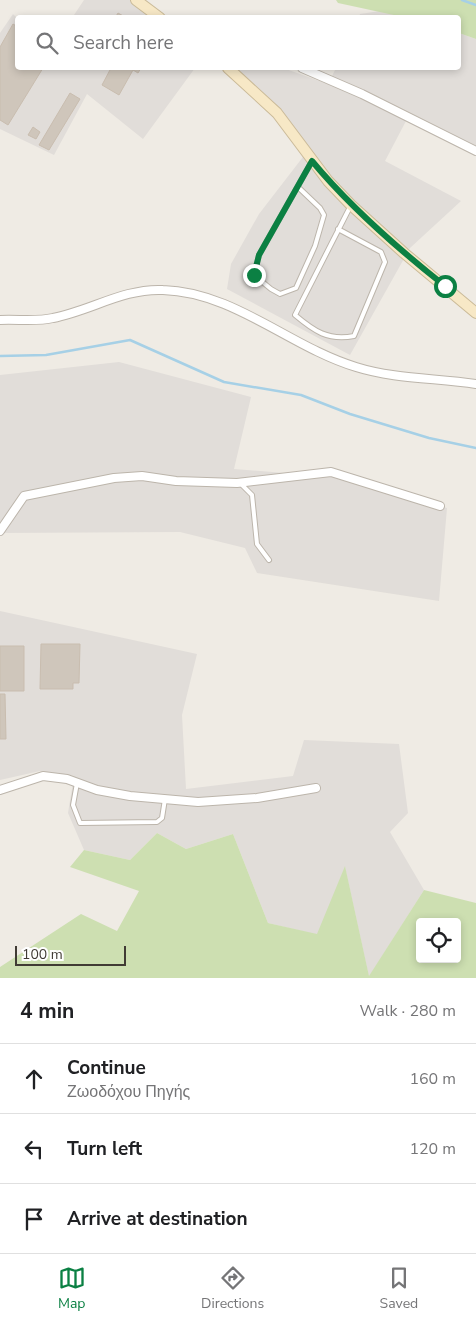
<!DOCTYPE html>
<meta charset="utf-8">
<style>
body{margin:0;font-family:"Nunito Sans",sans-serif;background:#f2f2f2;color:#202124}
.controls{position:absolute;right:15px;bottom:15px;display:grid;overflow:hidden;border-radius:5px;box-shadow:0 2px 8px #0003}
.controls button{width:45px;height:45px;display:grid;place-items:center;padding:0;border:0;border-bottom:1px solid #e0e0e0;background:#fff;color:#202124;font:25px sans-serif}
.scale{position:absolute;left:15px;bottom:12px;width:111px;box-sizing:border-box;padding-left:5px;border:2px solid #403b34;border-top:0;font-size:14px;line-height:18px;white-space:nowrap;color:#403b34;-webkit-text-stroke:4px #fff;paint-order:stroke}
.stop{position:absolute;width:15px;height:15px;margin:-11px;border:4px solid #0b8043;border-radius:50%;background:#fff}
.stop.end{background:#0b8043;border-color:#fff;box-shadow:0 1px 5px #0008}
.list{margin:0;padding:0;list-style:none}
h2{display:flex;justify-content:space-between;align-items:center;height:65px;margin:0;padding:0 20px;font-size:21px}
h2 small{font-size:16px;font-weight:400;color:#757577}
.list li{display:grid;grid-template-columns:32px 1fr auto;gap:15px;align-items:center;box-sizing:border-box;height:70px;padding:0 20px;border-top:1px solid #e0e0e0}
.list b{display:block;font-size:19px;white-space:nowrap}
.list p{margin:0;font-size:16px;white-space:nowrap;color:#757577}
.list em{font-size:16px;font-style:normal;color:#757577}
.icon{flex:none;width:28px;height:28px;fill:none;stroke:currentColor;stroke-width:2;stroke-linecap:round;stroke-linejoin:round}
.map{position:relative;flex:none;width:476px;height:978px;overflow:hidden}
.search{position:absolute;background:#fff;box-shadow:0 2px 8px #0003;left:15px;right:15px;top:15px;height:55px;display:flex;align-items:center;gap:12px;box-sizing:border-box;padding:0 18px;border-radius:5px;color:#757577;font-size:19px}
.sheet{height:275px;background:#fff}
nav{display:flex;justify-content:space-around;align-items:center;box-sizing:border-box;height:70px;border-top:1px solid #e0e0e0;background:#fff;font-size:14px;color:#757577}
nav a{display:grid;justify-items:center;gap:2px}
nav .on{color:#0b8043}
.map>svg:first-child{display:block}
.industrial{fill:#e1ddd9}
.green{fill:#cddfb1;fill-rule:evenodd}
.lines{fill:none;stroke-linecap:round;stroke-linejoin:round}
.stream{stroke:#a6d0e6;stroke-width:2.5}
.building{fill:#cfc6bb;stroke:#c9bdaf}
.lane-casing{stroke:#bcb5ab;stroke-width:6}
.street-casing{stroke:#bcb5ab;stroke-width:10}
.secondary-casing{stroke:#caba98;stroke-width:12}
.lane{stroke:#fff;stroke-width:4}
.street{stroke:#fff;stroke-width:8}
.secondary{stroke:#f7e8c6;stroke-width:10}
.route{stroke:#0b8043;stroke-width:6}
</style>
<div class="map">
<svg width="476" height="978" viewBox="0 0 476 978">
<rect width="100%" height="100%" fill="#efebe4"/>
<path class="industrial" d="M84 0H136L161 18H72Z
M380 11 403 17 358 18 360 14Z
M13 14 17 18 18 68H195L143 139 87 94 54 155 0 129V33Z
M459 33 476 39V156L406 121 385 161 461 201 410 248 350 355 227 289 231 264 259 214 306 153 229 68H283L328 84 336 68H458Z
M119 362 251 397 234 469 333 477 447 508 439 601 257 573 245 548 180 532 0 533V375Z
M0 611 197 654 182 715 186 789 293 776 304 740 399 744 408 813 390 832 424 890 369 977 345 867 318 935 268 923 233 834 186 849 157 833 130 860 84 850 68 813 74 776 40 771 0 780Z"/>
<path class="green" d="M336 0H476V39L459 33 458 18 403 17 338 3Z
M157 833 186 849 233 834 268 923 317 934 345 866 369 976 424 890 476 903V978H0V967L81 914 117 931 139 891 70 867 84 850 130 860ZM420 922H457V959H420Z"/>
<g class="lines">
<path class="stream" d="M462 0 476 5
M0 356 46 355 130 340 224 382 301 395 350 414 429 438 476 448"/>
</g>
<path class="building" d="M118 13 125 17V18H115Z
M13 24 18 27V68H43L8 125 0 120V47Z
M111 68H141L138 73 133 70 119 95 102 85Z
M70 93 80 99 49 150 39 145Z
M33 127 40 132 36 139 28 135Z
M41 644H80L79 683H73V689H40Z
M0 646H24V691H0Z
M0 694H5L6 739H0Z"/>
<g class="lines">
<defs>
<path id="lane" d="M298 187 320 208 324 215 315 246 296 288 280 294 271 289 254 275 259 255 312 161
M338 229 381 252 385 262 354 336C328 341 314 331 295 315L350 207
M241 484 252 495 257 544 269 560
M77 783 73 805 80 823 157 822 162 818 165 799"/>
<path id="street" d="M302 68 362 94 476 151
M0 320C18 319 36 322 53 318 90 311 124 288 163 290 234 292 290 347 356 367 394 379 437 378 476 384
M0 531 24 496 114 478 142 476 176 481 237 483 331 472 440 506
M0 790 43 776 67 779 97 790 130 796 198 802 257 798 316 788"/>
<path id="secondary" d="M136 0 160 18
M228 68 277 113 328 181 351 205 404 253 476 313"/>
</defs>
<use href="#lane" class="lane-casing"/>
<use href="#street" class="street-casing"/>
<use href="#secondary" class="secondary-casing"/>
<use href="#lane" class="lane"/>
<use href="#street" class="street"/>
<use href="#secondary" class="secondary"/>
</g>
<g class="lines">
<path class="route" d="M254 275 259 255 312 161C351 208 397 248 445 286"/>
</g>
</svg>
<div class="controls">
<button><svg class="icon" aria-label="locate" viewBox="0 0 24 24"><circle cx="12" cy="12" r="6"/><path d="M12 2v4M12 18v4M2 12h4M18 12h4"/></svg></button>
</div>
<div class="scale">100 m</div>
<div class="stop" style="left:445px;top:286px"></div>
<div class="stop end" style="left:254px;top:275px"></div>
<div class="search"><svg class="icon" aria-label="search" viewBox="0 0 24 24"><circle cx="10" cy="10" r="6"/><path d="M15 15l6 6"/></svg>Search here</div>
</div>
<section class="sheet">
<h2>4 min<small>Walk · 280 m</small></h2>
<ul class="list">
<li><svg class="icon" aria-label="ahead" viewBox="0 0 24 24"><path d="M12 20V5M6 11l6-6 6 6"/></svg><div><b>Continue</b><p>Ζωοδόχου Πηγής</p></div><em>160 m</em></li>
<li><svg class="icon" aria-label="left" viewBox="0 0 24 24"><path d="M17 20v-9H6M10 6l-5 5 5 5"/></svg><div><b>Turn left</b></div><em>120 m</em></li>
<li><svg class="icon" aria-label="arrive" viewBox="0 0 24 24"><path d="M6 21V4h12l-3 4 3 4H6"/></svg><div><b>Arrive at destination</b></div></li>
</ul>
</section>
<nav>
<a class="on"><svg class="icon" aria-label="map" viewBox="0 0 24 24"><path d="M3 6l6-2 6 2 6-2v14l-6 2-6-2-6 2zM9 4v14M15 6v14"/></svg>Map</a>
<a><svg class="icon" aria-label="directions" viewBox="0 0 24 24"><path d="M12 3l9 9-9 9-9-9zM9 14v-3h6M13 9l2 2-2 2"/></svg>Directions</a>
<a><svg class="icon" aria-label="saved" viewBox="0 0 24 24"><path d="M7 4h10v16l-5-4-5 4z"/></svg>Saved</a>
</nav>
